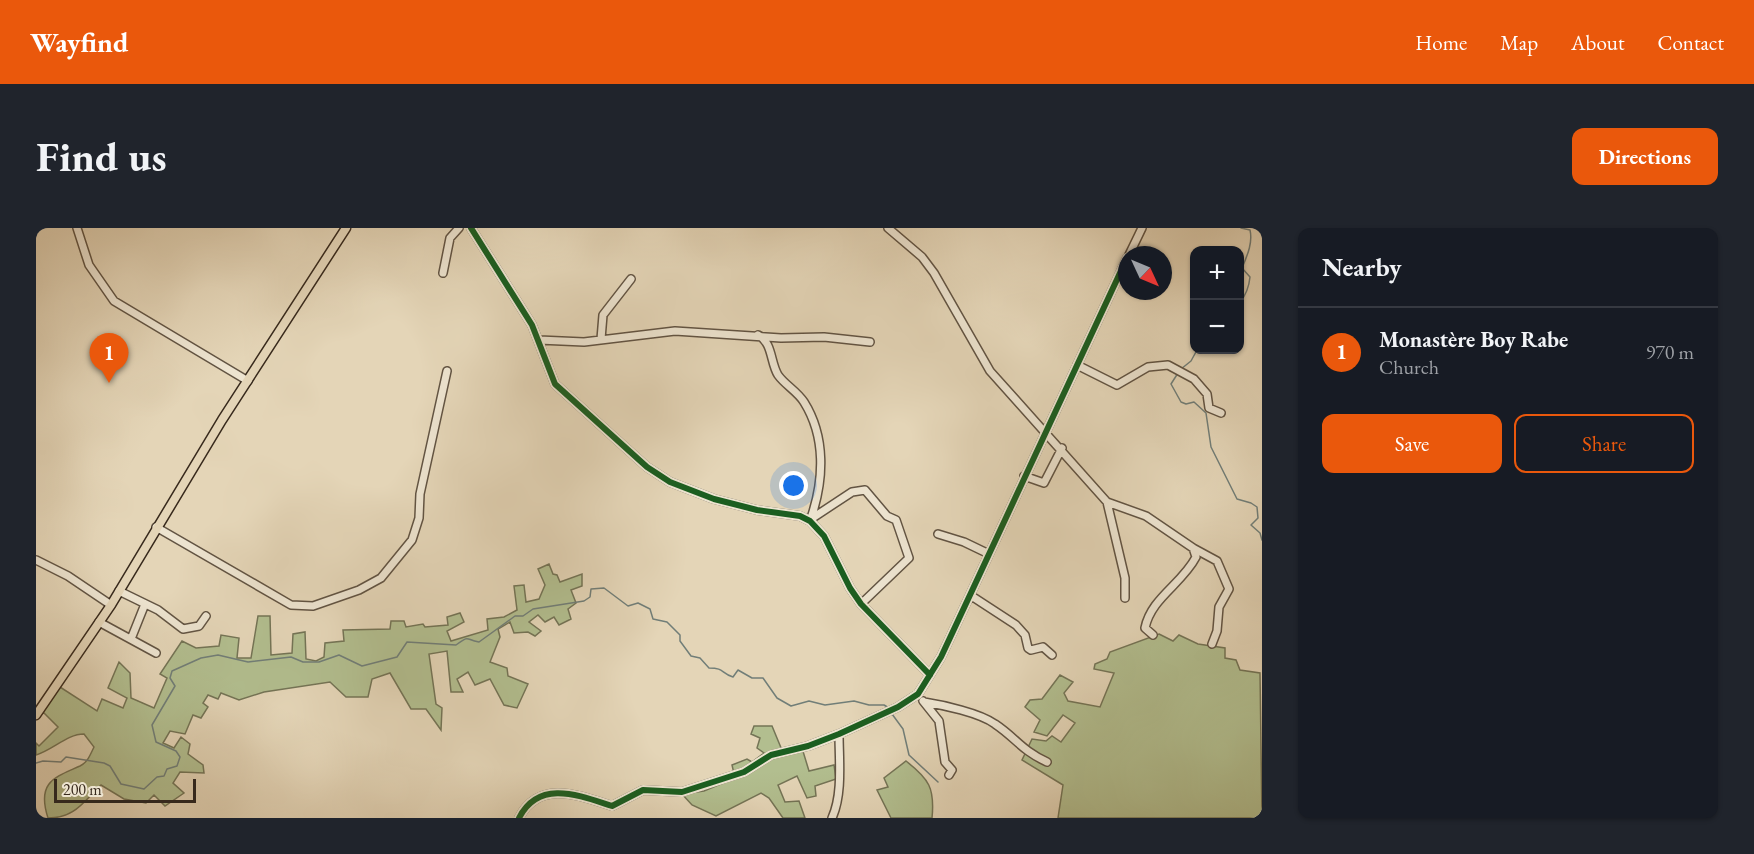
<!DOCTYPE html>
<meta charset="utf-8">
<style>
body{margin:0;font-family:"EB Garamond",serif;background:#20242c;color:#f1f3f6}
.controls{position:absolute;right:18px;top:18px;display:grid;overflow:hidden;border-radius:12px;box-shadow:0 2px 4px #0004}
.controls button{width:54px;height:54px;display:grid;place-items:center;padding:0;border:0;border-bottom:2px solid #363941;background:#171b24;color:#f1f3f6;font:30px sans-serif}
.compass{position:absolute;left:1082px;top:18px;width:54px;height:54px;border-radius:50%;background:#171b24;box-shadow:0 2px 4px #0004;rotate:134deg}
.scale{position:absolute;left:18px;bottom:15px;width:142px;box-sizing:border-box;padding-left:6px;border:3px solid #37291c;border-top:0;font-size:16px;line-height:21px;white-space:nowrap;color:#37291c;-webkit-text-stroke:4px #ede4d0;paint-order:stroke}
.you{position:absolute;left:758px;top:258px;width:21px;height:21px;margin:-15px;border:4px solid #fff;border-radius:50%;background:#1a73e8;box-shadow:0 0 0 9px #1a73e833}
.badge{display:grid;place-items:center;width:39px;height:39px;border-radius:50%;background:#ea580c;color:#fff;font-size:20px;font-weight:700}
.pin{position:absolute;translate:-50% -50px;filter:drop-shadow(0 2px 3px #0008)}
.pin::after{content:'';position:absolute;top:32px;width:21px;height:18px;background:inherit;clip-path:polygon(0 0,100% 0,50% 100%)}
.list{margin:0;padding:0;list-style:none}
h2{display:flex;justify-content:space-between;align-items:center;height:78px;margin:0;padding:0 24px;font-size:26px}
h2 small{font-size:20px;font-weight:400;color:#9ea1a6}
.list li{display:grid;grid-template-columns:39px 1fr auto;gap:18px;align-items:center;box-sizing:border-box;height:90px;padding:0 24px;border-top:2px solid #363941}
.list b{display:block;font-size:22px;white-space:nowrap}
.list p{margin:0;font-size:20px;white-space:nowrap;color:#9ea1a6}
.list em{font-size:20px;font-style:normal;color:#9ea1a6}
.actions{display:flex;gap:12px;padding:18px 24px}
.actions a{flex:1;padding:14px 0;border:2px solid #ea580c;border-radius:12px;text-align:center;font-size:21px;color:#ea580c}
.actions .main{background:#ea580c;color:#fff}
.map{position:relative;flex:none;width:1226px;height:590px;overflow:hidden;border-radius:12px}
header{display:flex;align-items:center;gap:36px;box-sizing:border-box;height:84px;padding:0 30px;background:#ea580c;color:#fff}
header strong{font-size:28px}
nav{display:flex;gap:33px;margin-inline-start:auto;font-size:21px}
.intro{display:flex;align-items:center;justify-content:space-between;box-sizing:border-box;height:144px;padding:0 36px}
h1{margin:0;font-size:42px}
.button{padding:15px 27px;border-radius:12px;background:#ea580c;color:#fff;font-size:21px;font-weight:700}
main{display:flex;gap:36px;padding:0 36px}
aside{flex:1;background:#171b24;border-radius:12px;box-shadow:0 2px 4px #0004}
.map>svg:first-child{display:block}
.green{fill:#b2be8f;stroke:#747456;stroke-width:1.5}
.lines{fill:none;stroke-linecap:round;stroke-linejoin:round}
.stream{stroke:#717e78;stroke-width:1.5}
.minor-casing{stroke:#625443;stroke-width:10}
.major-casing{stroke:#37291c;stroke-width:11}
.minor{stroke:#ede4d0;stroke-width:7}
.major{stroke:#e4d5b7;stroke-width:8}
.cycleway-casing{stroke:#ede4d0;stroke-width:10}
.cycleway{stroke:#1b5e20;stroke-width:6}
</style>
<header>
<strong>Wayfind</strong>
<nav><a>Home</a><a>Map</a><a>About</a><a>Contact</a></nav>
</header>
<div class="intro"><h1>Find us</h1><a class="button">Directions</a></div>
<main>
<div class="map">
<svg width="1226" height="590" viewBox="0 0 1226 590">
<rect width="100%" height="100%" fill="#e4d5b7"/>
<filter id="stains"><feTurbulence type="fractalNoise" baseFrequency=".00333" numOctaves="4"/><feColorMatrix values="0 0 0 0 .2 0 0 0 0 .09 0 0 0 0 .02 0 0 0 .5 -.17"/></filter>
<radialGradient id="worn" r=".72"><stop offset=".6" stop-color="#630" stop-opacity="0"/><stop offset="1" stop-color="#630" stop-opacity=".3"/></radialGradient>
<path class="green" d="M513 336 517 346 521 347 524 354 546 346V358L535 362 540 375 532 381 535 391 523 397 518 389 509 394 502 387 493 394 505 403 499 408 492 404 478 405 474 394 462 401 464 409 454 434 471 440 472 448 492 456 481 480 468 477 454 451 439 457 432 444 421 451 427 464H415L411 423 393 426 400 476 406 480 405 502 390 481H375L354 445 336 451 332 469H310L294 454 228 464 203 472 185 465 182 471 172 467 167 475 172 479 165 490 157 487 149 506 134 503 127 515 138 520 145 509 154 516 152 526 167 537 168 545 144 544 137 555 148 565 129 578 118 567 110 575 88 571 65 557C47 574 39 590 12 590 0 553 20 549 44 538 52 534 54 527 58 519L48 506C31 506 17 522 0 527V515L3 518 22 499 7 484 0 491V480L24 459 61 483 66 471 87 480 91 470 72 460 83 434 94 445 95 470 118 480 131 450 124 446 146 413 160 420 183 418 185 407 203 410 201 430H215L222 388H234L235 427 256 425 257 406 269 404 270 431 280 433 288 429 289 415 308 413 307 402 354 401 355 393H368L370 399 387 396 389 399 412 397 411 389 424 385 428 394 411 403 415 413 452 402 451 391 468 389 481 382 478 358 488 357 490 374 503 371 509 357 502 341Z
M1123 406 1137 413 1143 407 1162 416 1189 420V430L1200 432 1204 442 1224 445 1226 590H1022L1027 557 986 532 996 511 1010 513 1016 508 1025 514 1039 495 1027 487 1011 508 998 504 1004 492 989 479 994 472 1006 471 1024 447 1037 454 1028 465 1032 473 1064 479 1078 445 1058 441 1059 436 1071 431 1074 424Z
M718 498H736L748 527 766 520 773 543 798 537 800 551 779 558 780 568 771 570 761 548 742 557 749 574 763 573 769 590H747L733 570 725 565 680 588 656 577 646 566 668 563 699 550 696 537 711 531 716 534 728 525 721 520 724 510 715 506Z
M870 533C893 551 899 560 896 590H855L841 562 852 559 848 550Z"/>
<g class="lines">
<path class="stream" d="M1204 74C1210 67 1213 59 1214 49L1206 40C1211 28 1217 15 1214 2L1205 0
M1145 141 1155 133 1161 122
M1142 145 1135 156 1145 174 1150 176 1158 174 1170 185 1175 219 1201 271 1215 275 1221 279 1222 290 1215 297 1224 305 1226 312
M856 486 867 501 873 527 902 554
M0 535 7 533 25 534 30 529 68 535 74 538 85 556 108 561 121 549 128 548 131 541 141 538 144 529 140 523 120 514 116 497 139 458 134 450 136 443 165 430 182 427 212 434 255 429 267 434H283L303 427 326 438 361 429 371 414 420 417C435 406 429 412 443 414L479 388H487L497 381 548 373 554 369 555 361 568 360 592 378 602 375 614 381 617 391 631 394 644 407V413L655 428 664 430 673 440C689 440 684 445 697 449L702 442 716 450H727L741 470 755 478 773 473 789 477 818 473 833 477H848L853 480"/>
<defs>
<path id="minor" d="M41 0 53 37 78 73 212 153
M435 0 496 97 519 156 611 239 634 254 678 271 721 282 764 288 774 293 788 308 814 360 825 376 894 447
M852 0 886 29 898 45 954 143 1071 274 1110 288 1157 320 1181 333 1193 361 1183 379 1181 403 1176 416
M1093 27 1106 0
M407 45 414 10 423 0
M722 107C737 115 734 134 742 147 749 157 761 163 768 174 790 209 788 252 775 290
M565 111 567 87 595 51
M503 112 548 114 639 103 745 110 788 109 834 114
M1041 137 1081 157 1112 139 1132 137 1158 151 1171 166 1173 180 1185 185
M988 248 1008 255 1026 220
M1071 274 1089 350V370
M775 291 816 264 829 262 851 288 860 292 873 330 825 376
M120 299 255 377 277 378 323 362 345 350 376 312 383 290 384 266 411 143
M902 306 928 314 953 326
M0 332 32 348 75 377
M83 363 122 382 147 401 163 398 170 388
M934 367 980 397 989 407 992 420 995 422 1007 419 1016 427
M63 394 120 425
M1117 407 1109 400C1115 370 1146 356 1160 329L1157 320
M95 411 109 376
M887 473 903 493 909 534 916 542 913 547
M888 474C907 477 944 485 959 496 980 510 985 522 1011 534
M483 590C503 551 542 567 576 578L607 562 646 564 708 544 735 527 772 518 803 506 862 479 882 466 905 429 934 367 1091 30
M796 590C807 566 803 532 803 506"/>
<path id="major" d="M0 487 75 377 186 192 310 0"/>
</defs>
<use href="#minor" class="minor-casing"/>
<use href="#major" class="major-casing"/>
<use href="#minor" class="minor"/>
<use href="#major" class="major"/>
<defs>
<path id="cycleway" d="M435 0 496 97 519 156 611 239 634 254 678 271 721 282 764 288 774 293 788 308 814 360 825 376 894 447
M483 590C503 551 542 567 576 578L607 562 646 564 708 544 735 527 772 518 803 506 862 479 882 466 905 429 934 367 1091 30"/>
</defs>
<use href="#cycleway" class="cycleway-casing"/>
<use href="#cycleway" class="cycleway"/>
</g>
<rect width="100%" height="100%" filter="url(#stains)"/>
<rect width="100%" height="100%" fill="url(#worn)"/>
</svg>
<div class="controls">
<button>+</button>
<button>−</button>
</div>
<svg class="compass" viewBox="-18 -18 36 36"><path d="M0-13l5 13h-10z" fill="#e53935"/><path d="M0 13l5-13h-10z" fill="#9ea1a6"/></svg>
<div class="scale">200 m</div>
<div class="you"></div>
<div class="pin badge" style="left:73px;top:155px">1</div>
</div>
<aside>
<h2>Nearby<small></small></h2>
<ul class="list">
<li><span class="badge">1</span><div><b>Monastère Boy Rabe</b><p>Church</p></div><em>970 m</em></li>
</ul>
<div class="actions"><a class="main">Save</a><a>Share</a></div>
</aside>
</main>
